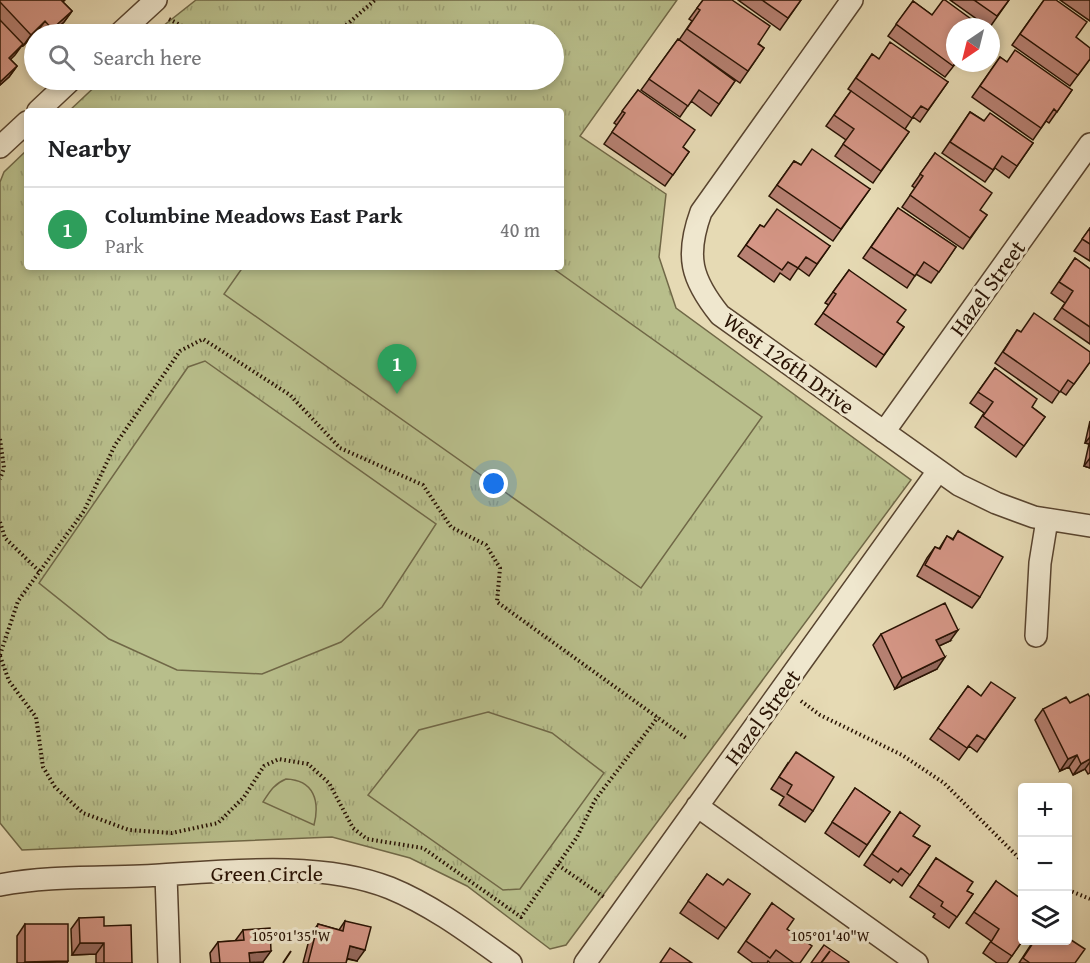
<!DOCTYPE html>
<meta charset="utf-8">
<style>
body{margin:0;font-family:"Gentium Book Plus",serif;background:#f2f2f2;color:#202124}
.controls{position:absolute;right:18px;bottom:18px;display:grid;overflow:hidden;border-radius:6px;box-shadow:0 3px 9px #0003}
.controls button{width:54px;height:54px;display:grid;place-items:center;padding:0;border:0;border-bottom:2px solid #e0e0e0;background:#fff;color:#202124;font:30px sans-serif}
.compass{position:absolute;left:946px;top:18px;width:54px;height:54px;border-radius:50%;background:#fff;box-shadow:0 3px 9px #0003;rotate:215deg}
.you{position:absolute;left:494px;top:484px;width:21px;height:21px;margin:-15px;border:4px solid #fff;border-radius:50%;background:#1a73e8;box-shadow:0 0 0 9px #1a73e833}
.badge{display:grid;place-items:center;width:39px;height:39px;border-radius:50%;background:#8f2418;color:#fff;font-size:20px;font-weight:700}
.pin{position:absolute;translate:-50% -50px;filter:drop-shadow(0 2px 3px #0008)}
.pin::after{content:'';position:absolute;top:32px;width:21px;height:18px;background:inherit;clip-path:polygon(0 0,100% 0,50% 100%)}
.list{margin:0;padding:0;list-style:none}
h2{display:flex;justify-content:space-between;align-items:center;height:78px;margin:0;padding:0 24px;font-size:26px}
h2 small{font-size:20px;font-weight:400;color:#757577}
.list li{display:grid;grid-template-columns:39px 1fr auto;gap:18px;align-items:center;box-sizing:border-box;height:84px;padding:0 24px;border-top:2px solid #e0e0e0}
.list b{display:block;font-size:22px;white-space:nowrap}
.list p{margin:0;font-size:20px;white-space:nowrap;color:#757577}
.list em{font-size:20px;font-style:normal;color:#757577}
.icon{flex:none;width:33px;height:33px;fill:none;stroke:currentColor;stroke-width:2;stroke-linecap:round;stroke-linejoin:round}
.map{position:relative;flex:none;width:1090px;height:963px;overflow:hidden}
.search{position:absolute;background:#fff;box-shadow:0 3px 9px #0003;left:24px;top:24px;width:540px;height:66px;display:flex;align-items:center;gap:15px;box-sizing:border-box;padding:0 21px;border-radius:33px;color:#757577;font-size:22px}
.panel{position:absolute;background:#fff;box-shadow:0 3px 9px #0003;left:24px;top:108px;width:540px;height:162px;border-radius:6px}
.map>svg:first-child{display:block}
.grass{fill:url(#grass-tufts);stroke:#706847;stroke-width:1.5}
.pitch{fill:#b8be8b;stroke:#706847;stroke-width:1.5}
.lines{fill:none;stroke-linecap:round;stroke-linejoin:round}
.street-casing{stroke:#58442f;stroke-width:24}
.path{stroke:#281203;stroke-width:4;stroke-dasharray:1.5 3;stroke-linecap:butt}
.street{stroke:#efe7ce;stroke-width:21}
.wall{fill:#b78173;stroke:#281203;stroke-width:1.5}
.shaded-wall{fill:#95695e;stroke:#281203;stroke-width:1.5}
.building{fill:#d59686;stroke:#281203;stroke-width:1.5}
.ticks{fill:none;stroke:#281203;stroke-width:2}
.labels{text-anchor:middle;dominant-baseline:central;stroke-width:6;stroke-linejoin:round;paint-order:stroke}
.street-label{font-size:22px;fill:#281203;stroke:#efe7ce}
.ticks-label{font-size:15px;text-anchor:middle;fill:#281203;stroke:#efe7ce;stroke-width:6;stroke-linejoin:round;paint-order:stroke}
</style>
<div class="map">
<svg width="1090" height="963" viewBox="0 0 1090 963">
<defs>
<pattern id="grass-tufts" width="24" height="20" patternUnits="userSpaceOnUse" patternTransform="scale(1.5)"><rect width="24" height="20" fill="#b8be8b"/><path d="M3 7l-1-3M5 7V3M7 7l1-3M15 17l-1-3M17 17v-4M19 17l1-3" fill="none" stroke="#9ea276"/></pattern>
</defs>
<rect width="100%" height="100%" fill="#e6dab4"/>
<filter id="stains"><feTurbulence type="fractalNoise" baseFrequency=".00333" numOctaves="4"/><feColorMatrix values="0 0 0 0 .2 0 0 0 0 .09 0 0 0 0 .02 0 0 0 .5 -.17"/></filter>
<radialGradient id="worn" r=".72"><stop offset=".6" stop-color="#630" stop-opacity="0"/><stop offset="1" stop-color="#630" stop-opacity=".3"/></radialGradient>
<path class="grass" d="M196 0H677L580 136 666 194 659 257 676 308 911 480 566 945 550 949 467 886 410 858 332 837 22 850 0 823V182L4 172 27 150V267H561V111H69L102 80H554V34H153Z"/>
<path class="pitch" d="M243 267H551L762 417 641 588 224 294Z
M205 361 436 524 382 607 341 642 262 674 177 670 109 639 39 583 188 367Z
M488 712 552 733 604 773 520 889 503 890 368 795 419 730Z
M286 779C314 780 320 801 314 825L263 802C270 791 274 784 286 779Z"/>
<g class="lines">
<defs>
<path id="street" d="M852 0 701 212C685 256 691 279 720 315L959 485 996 503 1034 517 1090 526
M119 34 156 0
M38 111 71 80
M0 147 27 122
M884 432 1090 144
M1036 636 1040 563 1047 520
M697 806 917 963
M166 875 169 963
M0 885C46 876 95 878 141 876 218 872 318 859 390 888 434 906 473 936 511 963
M585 963 938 471"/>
</defs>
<use href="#street" class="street-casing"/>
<path class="path" d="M169 19 197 34
M336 34 375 0
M0 439 4 468 0 479
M0 522 5 538 40 572
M0 655 18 601 84 511 115 445 180 351 203 339 290 395 340 448 423 485 451 527 486 545 500 568 497 602 686 738
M0 656 9 681 36 717 43 767 55 787 83 813 129 830 172 833 218 823 244 797 264 766 279 759 308 764 329 783 353 828 367 839 423 848 521 917 577 837 595 800 658 717
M801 701 820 715 902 755 944 783 1022 861
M558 865 604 897
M1068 890 1090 899"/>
<use href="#street" class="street"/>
</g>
<path class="wall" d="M0 0H65L63 2 72 11 64 22 51 34H39L37 32 23 46 22 45 10 59 17 66 9 77 0 85Z
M703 0 764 48 740 83 679 40 692 21 689 19Z
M738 0H801L780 30Z
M950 0H1009L990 27H988Z
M1044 0 1090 59 1070 86 1012 45Z
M1060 0H1090V21Z
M913 1 932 15 956 63 945 77 888 36Z
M678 39 735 81 711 116 691 101 680 117 641 90Z
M872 54 879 59 948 82 920 122 913 117 905 129 909 132 873 183 835 156 846 140 826 126 851 91 848 89Z
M1000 57 1007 62 1072 90 1049 123 1046 121 1033 140 972 97Z
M638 90 683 147 689 152 665 186 604 144 617 125 614 123Z
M970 112 984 121 1033 143 1009 178 995 168 985 182 942 153Z
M935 153 980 210 987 215 963 249 902 207 915 188 912 186Z
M794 161 801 165 870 189 833 241 769 196Z
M898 208 956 247 931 283 916 274 907 288 863 258Z
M760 225 764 227 830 246 809 276 798 268 790 280 780 273 774 282 738 256Z
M1090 228V261L1074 251Z
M1075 258 1090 269V344L1054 319 1065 303 1051 293Z
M849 270 897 322 904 327 876 367 815 324 829 305 825 303Z
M1017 330 1021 332 1090 362 1066 395 1060 391 1052 403 995 363Z
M995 368 1032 407 1045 417 1016 457 975 427 984 413 970 403Z
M1090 421V468L1084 466 1089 444 1085 443Z
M958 531 980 597 972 608 917 576 927 558 935 547 939 549 947 536 953 539Z
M881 634 950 641 939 646 937 669 895 689 873 645Z
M968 686 981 696 1015 698 977 752 969 746 959 760 930 739Z
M1090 697V773L1088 774 1085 769 1073 775 1069 767 1060 771 1035 720 1043 709 1070 703Z
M788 763 813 811 805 822 779 805 784 797 771 789Z
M855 788 890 812 859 857 825 833Z
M900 812 913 836 930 846 902 886 893 879 890 883 864 865Z
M936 858 967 891 973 894 949 928 933 917 935 914 910 897Z
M707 874 723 885 750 894 718 939 680 913Z
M996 881 1020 931 1023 940 1007 963H997L983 953 991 941 966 923Z
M772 903 787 929 800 963H770L768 961 767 963H753L738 952Z
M79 918 104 926 132 963H96V954L72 955 71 929Z
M345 921 357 961 347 959 346 963H303L310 936 318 924 339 930Z
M25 924 67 963H17V936Z
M243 930 263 962 211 963 210 953 218 942 235 941Z
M1034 940 1075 963H1019Z"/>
<path class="shaded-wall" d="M72 11 64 22 51 34H48L52 29Z
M45 21 37 32 23 46 31 35Z
M23 44 15 55 1 69 9 58Z
M17 66 9 77 0 85V82Z
M1090 437V442L1089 444 1085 443Z
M1090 458V468L1084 466Z
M958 630 950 641 928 651 936 640Z
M945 657 937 669 895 689 902 678Z
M1077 755 1069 767 1060 771 1068 759Z
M1090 759V762L1085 769 1073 775 1081 764Z
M80 943H104L96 954 72 955Z
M350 946 365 950 357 961 342 957Z
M271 951 263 962 242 963 249 953Z
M68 961 67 963H24L25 962Z"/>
<path class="building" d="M0 0H61L72 11 52 29 45 21 31 35 0 2Z
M703 0H732L770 26 758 44 764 48 748 71 687 29 700 10 697 8Z
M762 0H801L788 18Z
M943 0H945L982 27H955V63L953 66 896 24 913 1 932 15Z
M974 0H1009L997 16Z
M1044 0H1056L1087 22 1076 37 1090 48V59L1078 75 1020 34Z
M0 20 23 44 9 58 17 66 0 82Z
M678 39 735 81 719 104 699 90 688 106 649 79Z
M890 42 948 82 928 110 921 106 912 118 856 78 872 54 879 59Z
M1015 50 1072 90 1057 112 1054 109 1041 128 980 86 1000 57 1007 62Z
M638 90 695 130 683 147 689 152 673 175 612 132 625 113 622 111Z
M851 91 909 132 881 171 843 144 854 129 834 115Z
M970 112 984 121 990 113 1033 143 1017 166 1002 156 993 170 950 142Z
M812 149 870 189 841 229 777 185 794 161 801 165Z
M935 153 992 193 980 210 987 215 970 238 910 195 923 176 920 174Z
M898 208 956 247 939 272 924 262 915 276 871 247Z
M777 209 830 246 817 264 806 257 798 268 788 262 782 270 746 245 760 225 764 227Z
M1090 228V244L1082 239Z
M1075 258 1090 269V327L1062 308 1073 291 1059 282Z
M849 270 906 310 897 322 904 327 884 355 823 313 836 294 833 292Z
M1034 313 1090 352V362L1074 384 1068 380 1060 392 1003 352 1017 330 1021 332Z
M995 368 1037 399 1032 407 1045 417 1024 446 983 416 993 402 978 392Z
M958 531 1003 557 980 597 925 565 935 547 940 549 947 536 953 540Z
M945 603 958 630 936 640 945 657 902 678 881 634Z
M991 682 1015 698 985 740 977 735 967 748 938 728 968 686 981 696Z
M1088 694 1090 697V759L1081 764 1077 755 1068 759 1043 709 1066 697 1070 703Z
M796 752 834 777 813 811 787 794 792 785 779 777Z
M855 788 890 812 867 845 832 822Z
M900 812 920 826 913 836 930 846 910 875 901 868 898 872 872 854Z
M936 858 973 882 967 891 973 894 957 917 941 906 943 902 918 885Z
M707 874 723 885 728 879 750 894 726 928 688 901Z
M996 881 1023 900V927L1020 931 1023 933V940L1012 956 991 942 999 929 974 912Z
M772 903 794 919 787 929 812 946 800 963H794L776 950 770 958 746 941Z
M104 917V926L131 925 132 963H104V943H80L79 918Z
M345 921 371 927 365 950 350 946 346 963H308L318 924 343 931Z
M25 924H68V961L25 962Z
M270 928 271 951 249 953 250 963H220L218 942 244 940 243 930Z
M1068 938 1085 949 1075 963H1030L1023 958 1035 940H1068Z
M824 945 849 962 848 963H811Z
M670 948 692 963H660Z"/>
<path class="ticks" d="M283 963 291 951M821 963 830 951"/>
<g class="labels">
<g class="street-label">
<text transform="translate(987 288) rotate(-54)">Hazel Street</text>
<text transform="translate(789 363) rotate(36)">West 126th Drive</text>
<text transform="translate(762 717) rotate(-54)">Hazel Street</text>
<text x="267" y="873">Green Circle</text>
</g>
</g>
<g class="ticks-label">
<text x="291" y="941">105°01'35"W</text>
<text x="830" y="941">105°01'40"W</text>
</g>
<rect width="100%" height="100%" filter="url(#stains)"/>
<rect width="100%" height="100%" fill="url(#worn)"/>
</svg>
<div class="controls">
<button>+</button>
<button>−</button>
<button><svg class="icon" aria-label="layers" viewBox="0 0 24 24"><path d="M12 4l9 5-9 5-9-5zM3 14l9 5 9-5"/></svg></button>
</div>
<svg class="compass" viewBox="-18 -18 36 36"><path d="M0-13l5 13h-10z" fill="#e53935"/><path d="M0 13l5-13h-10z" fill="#757577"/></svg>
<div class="you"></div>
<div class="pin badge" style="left:397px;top:394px;background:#2e9e5b">1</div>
<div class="search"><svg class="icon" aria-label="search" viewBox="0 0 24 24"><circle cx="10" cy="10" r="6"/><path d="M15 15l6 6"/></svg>Search here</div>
<section class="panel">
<h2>Nearby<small></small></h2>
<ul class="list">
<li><span class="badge" style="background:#2e9e5b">1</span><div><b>Columbine Meadows East Park</b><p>Park</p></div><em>40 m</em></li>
</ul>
</section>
</div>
